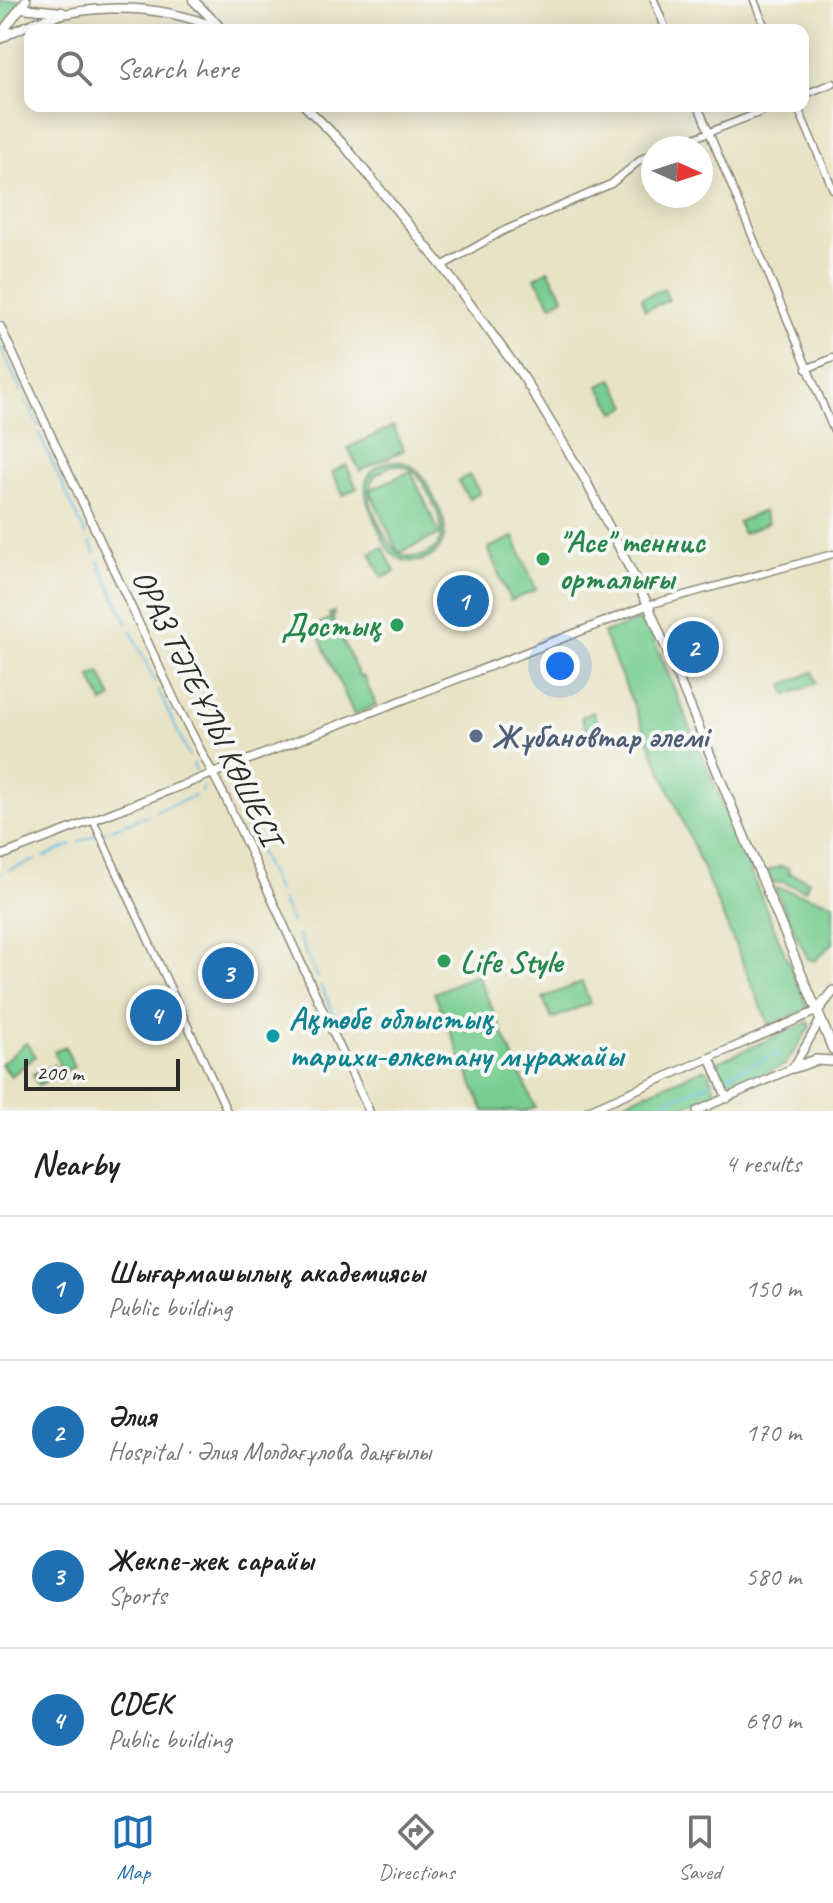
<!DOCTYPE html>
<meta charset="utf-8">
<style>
body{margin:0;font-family:Caveat,sans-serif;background:#f2f2f2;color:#222}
.compass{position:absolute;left:641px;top:136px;width:72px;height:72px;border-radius:50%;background:#fff;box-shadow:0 4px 20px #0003;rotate:93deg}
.scale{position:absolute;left:24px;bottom:20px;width:156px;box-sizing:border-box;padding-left:8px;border:4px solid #2b2b2b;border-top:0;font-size:22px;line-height:28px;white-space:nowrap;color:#2b2b2b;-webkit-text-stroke:6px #f6f6f2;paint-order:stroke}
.you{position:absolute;left:560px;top:666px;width:28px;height:28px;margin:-20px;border:6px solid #fff;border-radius:50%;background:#1a73e8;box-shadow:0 0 0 12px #1a73e833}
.badge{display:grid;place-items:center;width:52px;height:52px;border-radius:50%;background:#1f6fb2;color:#fff;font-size:26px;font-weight:700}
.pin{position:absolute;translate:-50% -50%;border:4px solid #fff;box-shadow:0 2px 8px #0006}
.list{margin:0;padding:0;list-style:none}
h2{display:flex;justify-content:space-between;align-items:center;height:104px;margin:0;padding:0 32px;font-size:34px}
h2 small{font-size:26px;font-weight:400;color:#767676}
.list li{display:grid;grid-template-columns:52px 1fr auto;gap:24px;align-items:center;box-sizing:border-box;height:144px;padding:0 32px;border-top:2px solid #e0e0e0}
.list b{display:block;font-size:30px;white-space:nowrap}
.list p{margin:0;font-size:26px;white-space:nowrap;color:#767676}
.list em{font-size:26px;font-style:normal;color:#767676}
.icon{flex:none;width:44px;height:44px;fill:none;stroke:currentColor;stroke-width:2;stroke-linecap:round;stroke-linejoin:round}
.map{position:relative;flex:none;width:833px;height:1111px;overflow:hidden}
.search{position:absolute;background:#fff;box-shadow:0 4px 20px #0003;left:24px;right:24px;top:24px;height:88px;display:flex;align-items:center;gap:20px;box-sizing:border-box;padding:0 28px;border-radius:16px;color:#767676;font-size:30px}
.sheet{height:680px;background:#fff}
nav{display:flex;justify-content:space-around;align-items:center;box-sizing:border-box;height:112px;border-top:2px solid #e0e0e0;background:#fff;font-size:22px;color:#767676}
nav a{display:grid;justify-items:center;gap:4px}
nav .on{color:#1f6fb2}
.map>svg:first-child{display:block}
.green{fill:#78ce92;stroke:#527c5e;stroke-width:2;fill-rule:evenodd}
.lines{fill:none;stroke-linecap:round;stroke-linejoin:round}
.stream{stroke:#67bae3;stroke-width:2}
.minor-casing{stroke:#8a8778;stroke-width:9}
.tertiary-casing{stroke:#8a8778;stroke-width:10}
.secondary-casing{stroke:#8a8778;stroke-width:11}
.primary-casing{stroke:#8a8778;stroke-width:12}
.minor{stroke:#fff;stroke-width:6}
.tertiary{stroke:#fff;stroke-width:7}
.secondary{stroke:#fff;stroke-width:8}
.primary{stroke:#fff;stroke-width:9}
.leisure-dot{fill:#2e9e5b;stroke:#f6f6f2;stroke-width:3}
.service-dot{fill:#5c6f8a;stroke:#f6f6f2;stroke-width:3}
.culture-dot{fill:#0f9aa8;stroke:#f6f6f2;stroke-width:3}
.labels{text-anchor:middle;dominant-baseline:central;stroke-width:8;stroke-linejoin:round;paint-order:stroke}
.leisure-label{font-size:32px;font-weight:bold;fill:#27864d;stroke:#f6f6f2;text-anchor:start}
.street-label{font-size:32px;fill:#2b2b2b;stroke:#f6f6f2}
.service-label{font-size:32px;font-weight:bold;fill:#4e5e75;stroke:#f6f6f2;text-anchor:start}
.culture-label{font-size:32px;font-weight:bold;fill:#0d838f;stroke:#f6f6f2;text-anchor:start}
</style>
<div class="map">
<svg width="833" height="1111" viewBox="0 0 833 1111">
<rect width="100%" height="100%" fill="#f6f6f2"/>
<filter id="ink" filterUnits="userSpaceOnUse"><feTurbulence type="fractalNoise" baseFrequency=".0125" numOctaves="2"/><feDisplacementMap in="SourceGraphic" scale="16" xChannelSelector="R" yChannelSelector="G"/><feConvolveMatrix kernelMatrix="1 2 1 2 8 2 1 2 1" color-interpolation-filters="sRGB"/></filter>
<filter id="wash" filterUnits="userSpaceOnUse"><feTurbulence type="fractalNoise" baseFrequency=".006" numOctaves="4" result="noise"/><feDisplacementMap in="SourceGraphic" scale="32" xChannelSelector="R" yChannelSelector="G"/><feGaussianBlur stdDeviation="1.8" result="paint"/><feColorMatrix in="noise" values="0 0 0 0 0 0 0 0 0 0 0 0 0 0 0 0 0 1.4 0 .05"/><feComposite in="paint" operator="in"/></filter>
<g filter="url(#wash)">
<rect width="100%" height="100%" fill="#e8e3c5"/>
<path class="green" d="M0 0H26L0 35Z
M548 270 564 297 552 305 535 278Z
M664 289 669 300 645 310 641 298Z
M612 379 628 406 616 413 599 386Z
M393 426 404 450 360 471 348 448Z
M393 461C422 461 429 488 440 510 446 524 448 538 438 550 426 565 402 565 390 551 383 543 380 532 376 523 363 497 356 470 393 461ZM392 465C400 465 409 466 416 473 423 480 440 515 441 525 446 550 419 564 399 553L440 534 411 471 369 490 374 476ZM370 491 398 552V553C387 543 367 504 370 491Z
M346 465 357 488 343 495 332 472Z
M469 475 480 493 469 499 458 481Z
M763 511 768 523 743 534 738 522Z
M514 537 536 590 510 601 488 548Z
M383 547 395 572 382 578 370 553Z
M334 612 333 620 359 676 364 677 376 705 354 715 314 626 331 618 329 614Z
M645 619 808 1009 769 1025 603 633Z
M100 672 112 698 103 703 90 676Z
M813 672 817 683 787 695 783 685Z
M593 712 602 733 590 739 581 717Z
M781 866 789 869 788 873 809 880 805 890 782 882 773 883 767 871Z
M778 888 833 903V943L815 961 808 959 775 889Z
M477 974 535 1107 526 1111H484L434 993Z
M582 982 590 1003 552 1019 543 998Z
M808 1022 810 1027 785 1065 726 1089 715 1063Z
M26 1043 36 1056 11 1076 1 1064Z
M65 1046 74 1067 62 1072 54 1051Z
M54 1065 58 1077 38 1085 33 1074Z
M703 1069 708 1071 716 1092 675 1111H603Z"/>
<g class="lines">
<path class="stream" d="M0 346 22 392
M26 400 39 426
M39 434 86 535
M90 542 95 553
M98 561 127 623
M131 631 155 682
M158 690 189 756
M193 764 196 770
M230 789 278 892
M202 793 203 787
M156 811 195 796
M111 829 149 815
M103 832 106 831
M79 842 95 835
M44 857 71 845
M9 870 36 860
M0 873H1
M282 900 292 923
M298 935 317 978
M321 986 364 1078
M720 1078 776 1054 781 1057
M367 1086 379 1111
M644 1111 712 1082"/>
</g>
</g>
<g filter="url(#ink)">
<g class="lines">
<defs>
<path id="minor" d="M654 0 666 30
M754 0 766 30
M803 95 833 83
M698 106 833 429
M797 106 833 189
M669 148 776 106
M442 266 503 231 611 184 643 158 653 154
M806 369 833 358
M648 605 833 554
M94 822 227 1111"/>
<path id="tertiary" d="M0 326 177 705 226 799 369 1111
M0 856 648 605
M710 1058 727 1099
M587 1111 817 1011
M697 1111 793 1068 821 1019"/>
<path id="secondary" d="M193 0 218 25
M21 8 62 12
M0 35 26 0
M0 39C65 0 154 0 222 30
M305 106 344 145 442 266 524 378 586 481 648 605 817 1011"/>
<path id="primary" d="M833 991 817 1011 833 1049
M793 1068 816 1060 833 1061"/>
</defs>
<use href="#minor" class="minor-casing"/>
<use href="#tertiary" class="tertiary-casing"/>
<use href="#secondary" class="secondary-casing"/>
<use href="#primary" class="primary-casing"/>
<use href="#minor" class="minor"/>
<use href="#tertiary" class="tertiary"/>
<use href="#secondary" class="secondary"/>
<use href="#primary" class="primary"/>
</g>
</g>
<g class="leisure-dot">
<circle cx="543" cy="559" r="8"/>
<circle cx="397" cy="625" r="8"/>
<circle cx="444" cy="961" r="8"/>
</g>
<circle class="service-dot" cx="476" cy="736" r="8"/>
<circle class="culture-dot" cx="273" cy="1036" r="8"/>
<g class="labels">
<g class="leisure-label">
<text x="559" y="541">"Ace" теннис<tspan x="559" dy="37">орталығы</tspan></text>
<text x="381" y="625" text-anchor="end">Достық</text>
<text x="460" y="961">Life Style</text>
</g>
<g class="street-label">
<text transform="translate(207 707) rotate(64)">ОРАЗ ТӘТЕҰЛЫ КӨШЕСІ</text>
</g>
<g class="service-label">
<text x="492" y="736">Жұбановтар әлемі</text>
</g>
<g class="culture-label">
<text x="289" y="1018">Ақтөбе облыстық<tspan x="289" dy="37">тарихи-өлкетану мұражайы</tspan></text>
</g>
</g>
</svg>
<svg class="compass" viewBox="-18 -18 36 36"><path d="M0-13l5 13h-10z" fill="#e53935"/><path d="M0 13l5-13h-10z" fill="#767676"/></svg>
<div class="scale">200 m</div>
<div class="you"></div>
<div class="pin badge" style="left:463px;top:601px">1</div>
<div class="pin badge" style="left:693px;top:647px">2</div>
<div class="pin badge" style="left:228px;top:973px">3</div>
<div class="pin badge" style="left:156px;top:1015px">4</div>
<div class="search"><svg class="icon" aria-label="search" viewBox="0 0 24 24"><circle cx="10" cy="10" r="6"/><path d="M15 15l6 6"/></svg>Search here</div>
</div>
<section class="sheet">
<h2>Nearby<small>4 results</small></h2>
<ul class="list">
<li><span class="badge">1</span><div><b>Шығармашылық академиясы</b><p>Public building</p></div><em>150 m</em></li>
<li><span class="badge">2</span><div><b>Әлия</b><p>Hospital · Әлия Молдағұлова даңғылы</p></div><em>170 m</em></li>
<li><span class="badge">3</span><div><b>Жекпе-жек сарайы</b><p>Sports</p></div><em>580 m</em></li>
<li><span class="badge">4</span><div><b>CDEK</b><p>Public building</p></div><em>690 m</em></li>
</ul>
</section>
<nav>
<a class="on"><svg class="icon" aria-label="map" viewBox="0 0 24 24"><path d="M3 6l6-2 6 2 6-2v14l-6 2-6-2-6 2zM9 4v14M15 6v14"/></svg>Map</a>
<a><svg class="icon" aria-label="directions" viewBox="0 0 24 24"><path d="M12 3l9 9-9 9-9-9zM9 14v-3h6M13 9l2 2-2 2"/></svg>Directions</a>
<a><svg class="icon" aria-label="saved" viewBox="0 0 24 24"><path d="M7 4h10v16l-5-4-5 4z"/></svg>Saved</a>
</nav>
